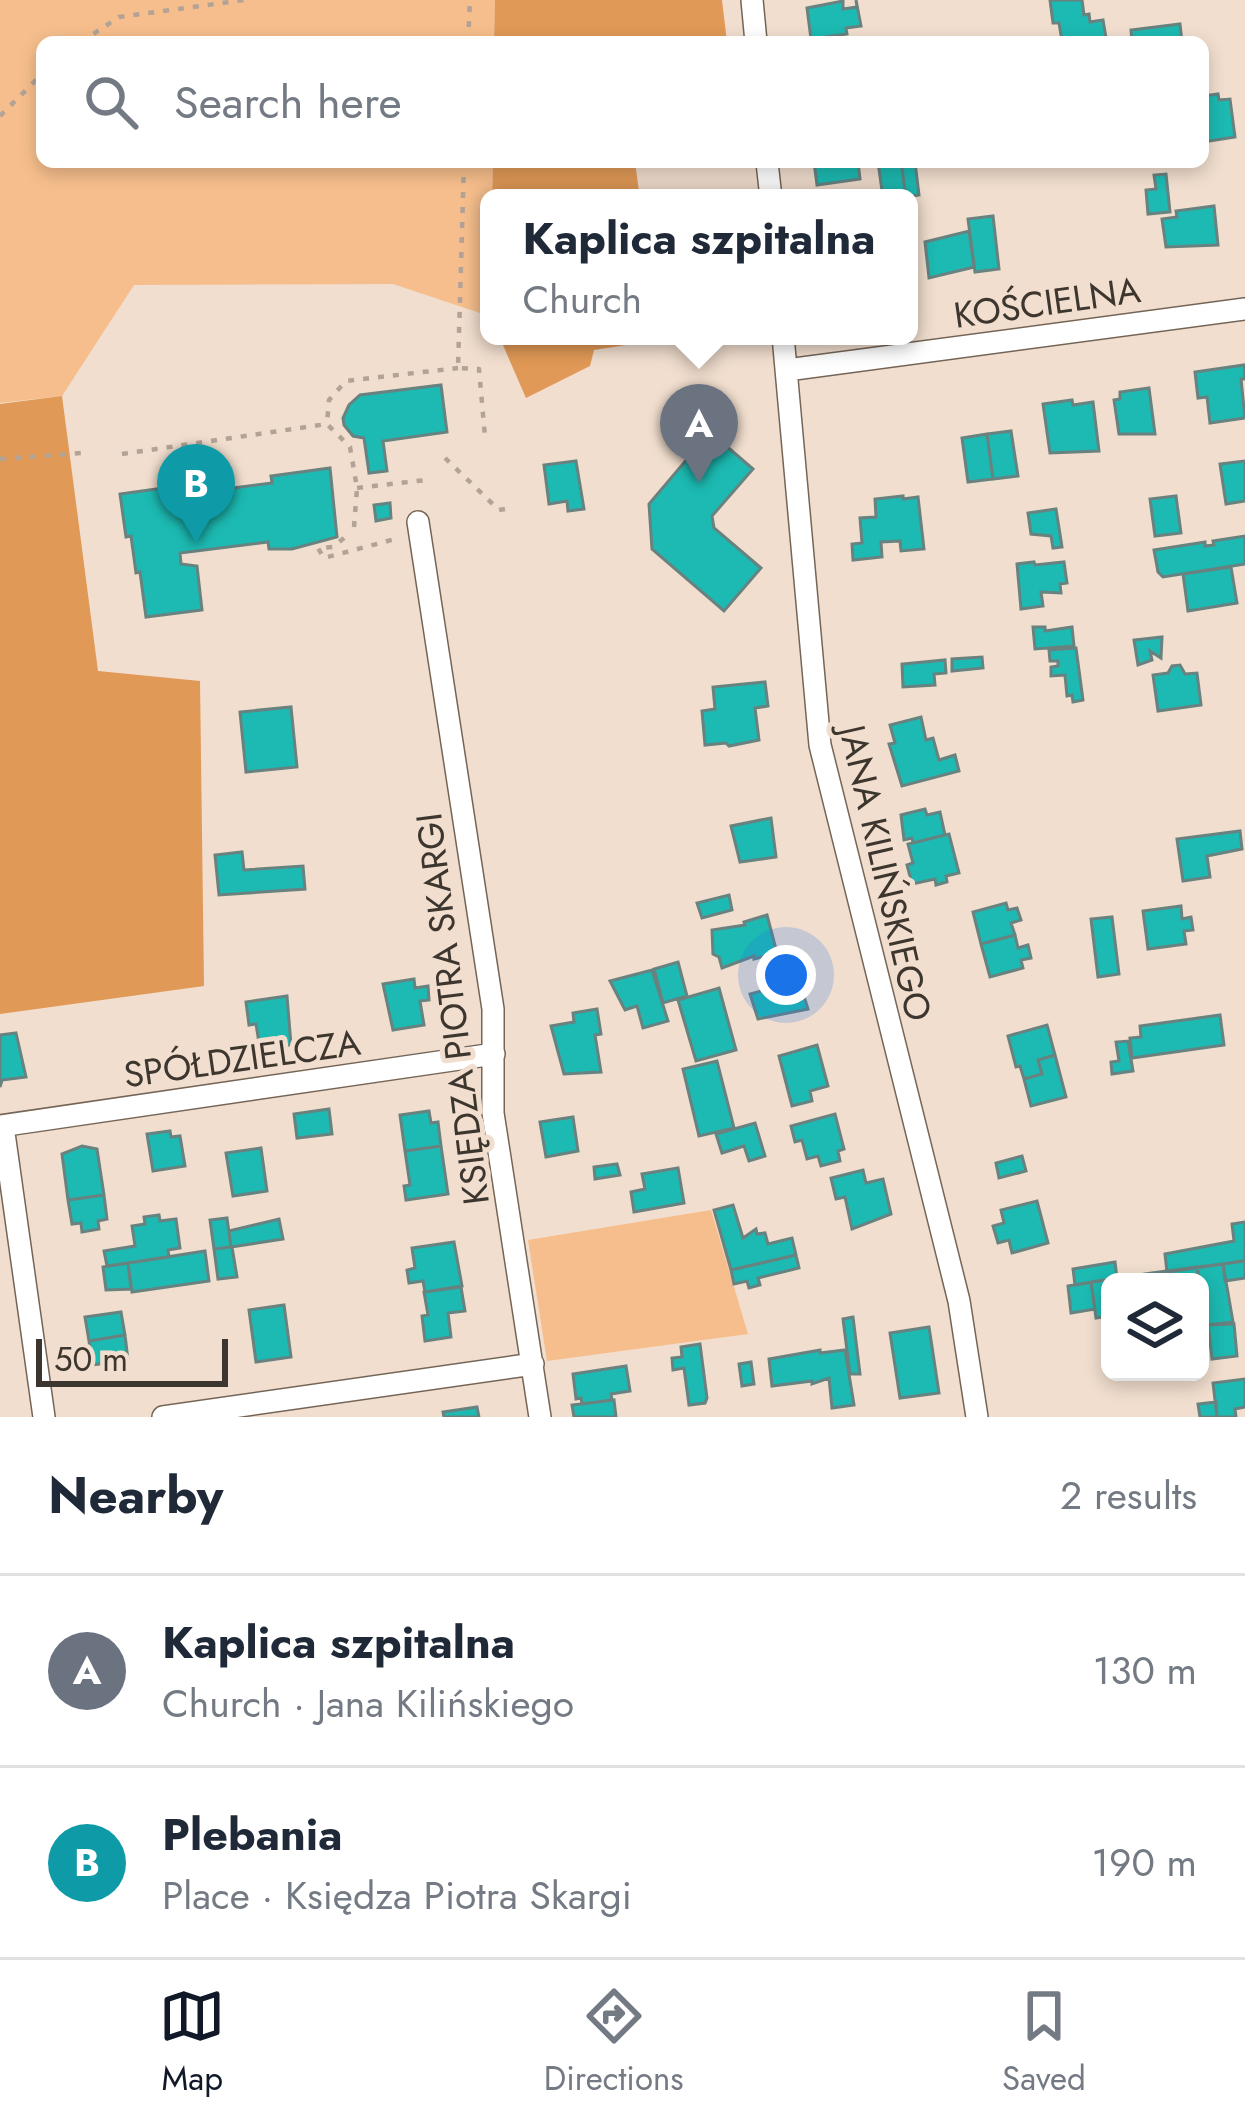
<!DOCTYPE html>
<meta charset="utf-8">
<style>
body{margin:0;font-family:Jost,sans-serif;background:#f6f6f7;color:#1f2937}
.controls{position:absolute;right:36px;bottom:36px;display:grid;overflow:hidden;border-radius:18px;box-shadow:0 6px 18px #0003}
.controls button{width:108px;height:108px;display:grid;place-items:center;padding:0;border:0;border-bottom:3px solid #e0e1e3;background:#fff;color:#1f2937;font:60px sans-serif}
.scale{position:absolute;left:36px;bottom:30px;width:192px;box-sizing:border-box;padding-left:12px;border:6px solid #3d362f;border-top:0;font-size:33px;line-height:42px;white-space:nowrap;color:#3d362f;-webkit-text-stroke:9px #f1dece;paint-order:stroke}
.you{position:absolute;left:786px;top:975px;width:42px;height:42px;margin:-30px;border:9px solid #fff;border-radius:50%;background:#1a73e8;box-shadow:0 0 0 18px #1a73e833}
.badge{display:grid;place-items:center;width:78px;height:78px;border-radius:50%;background:#111827;color:#fff;font-size:39px;font-weight:700}
.pin{position:absolute;translate:-50% -99px;filter:drop-shadow(0 3px 6px #0008)}
.pin::after{content:'';position:absolute;top:63px;width:42px;height:36px;background:inherit;clip-path:polygon(0 0,100% 0,50% 100%)}
.popup{position:absolute;left:480px;top:189px;width:438px;height:156px;box-sizing:border-box;display:grid;place-content:center;border-radius:18px;background:#fff;filter:drop-shadow(0 3px 9px #0005);font-size:39px;white-space:nowrap;color:#747a83}
.popup b{font-size:45px;color:#1f2937}
.popup::after{content:'';position:absolute;left:50%;top:100%;margin-left:-24px;border:24px solid transparent;border-top-color:#fff}
.list{margin:0;padding:0;list-style:none}
h2{display:flex;justify-content:space-between;align-items:center;height:156px;margin:0;padding:0 48px;font-size:51px}
h2 small{font-size:39px;font-weight:400;color:#747a83}
.list li{display:grid;grid-template-columns:78px 1fr auto;gap:36px;align-items:center;box-sizing:border-box;height:192px;padding:0 48px;border-top:3px solid #e0e1e3}
.list b{display:block;font-size:45px;white-space:nowrap}
.list p{margin:0;font-size:39px;white-space:nowrap;color:#747a83}
.list em{font-size:39px;font-style:normal;color:#747a83}
.icon{flex:none;width:66px;height:66px;fill:none;stroke:currentColor;stroke-width:2;stroke-linecap:round;stroke-linejoin:round}
.map{position:relative;flex:none;width:1245px;height:1417px;overflow:hidden}
.search{position:absolute;background:#fff;box-shadow:0 6px 18px #0003;left:36px;right:36px;top:36px;height:132px;display:flex;align-items:center;gap:30px;box-sizing:border-box;padding:0 42px;border-radius:18px;color:#747a83;font-size:45px}
.sheet{height:540px;background:#fff}
nav{display:flex;justify-content:space-around;align-items:center;box-sizing:border-box;height:168px;border-top:3px solid #e0e1e3;background:#fff;font-size:33px;color:#747a83}
nav a{display:grid;justify-items:center;gap:6px}
nav .on{color:#111827}
.map>svg:first-child{display:block}
.green{fill:#f6be8c}
.forest{fill:#e09956}
.building{fill:#1cbab2;stroke:#688280;stroke-width:3}
.lines{fill:none;stroke-linecap:round;stroke-linejoin:round}
.street-casing{stroke:#756557;stroke-width:24}
.path{stroke:#b2a396;stroke-width:4.5;stroke-dasharray:6 9;stroke-linecap:butt}
.street{stroke:#fff;stroke-width:21}
.labels{text-anchor:middle;dominant-baseline:central;stroke-width:10;stroke-linejoin:round;paint-order:stroke}
.street-label{font-size:36px;fill:#3d362f;stroke:#f1dece}
</style>
<div class="map">
<svg width="1245" height="1417" viewBox="0 0 1245 1417">
<rect width="100%" height="100%" fill="#f1dece"/>
<path class="green" d="M0 0H495L494 42H42V162H493L489 316 393 284 134 285 62 396 0 403Z
M711 1210 748 1334 547 1361 528 1240Z"/>
<path class="forest" d="M495 0H722L727 42H494Z
M493 162H635L640 198H492Z
M499 336H684L594 350 590 366 526 398Z
M62 396 98 671 200 681 204 986 0 1014V404Z"/>
<path class="building" d="M856 0 861 26 846 28 847 34 811 39 807 8 843 1V9L857 7Z
M1050 0H1082L1084 15 1089 14 1090 22 1103 20 1106 38 1055 42 1062 41 1059 23H1053Z
M1180 24 1182 42H1132L1131 30Z
M1218 94 1219 100 1230 99 1235 137 1203 142V96Z
M814 162H858L860 179 817 185Z
M878 162H901L906 197 883 198Z
M901 162H915L919 195 906 197Z
M1166 174 1170 212 1148 214 1146 190 1156 189 1154 175Z
M1214 206 1218 245 1166 247 1162 219 1177 217 1176 211Z
M993 216 999 269 975 272 968 219Z
M969 231 974 267 929 278 925 242Z
M1244 365 1245 379H1241L1245 418 1210 423 1207 397 1198 398 1195 372Z
M441 385 447 432 383 441 387 471 369 473 364 438 353 436 344 425 343 418 349 405 360 395Z
M1149 388 1155 434H1119L1114 400 1120 399V392Z
M1072 400 1073 405 1093 402 1099 451 1050 453 1043 404Z
M1011 431 1018 476 993 479 987 434Z
M710 432 753 469 712 516 714 528 761 568 724 611 652 549 649 504Z
M987 434 993 479 968 482 962 438Z
M576 461 584 509 568 511 567 501 549 504 544 465Z
M1245 461V501L1226 504 1220 464Z
M330 468 337 537 292 549H269L268 542 180 553 181 564 197 566 202 610 146 617 140 572 136 573 131 536 126 537 120 494 171 487 172 496 272 483 271 476Z
M903 496V499L918 497 924 549 901 551 900 541 881 542 882 557 853 560 852 544 862 543 860 518 876 517 875 499Z
M1176 496 1181 533 1155 536 1150 499Z
M390 503 391 518 376 521 374 505Z
M1056 509 1062 547 1053 548 1051 536 1031 534 1028 513Z
M1245 536V564L1163 577 1158 572 1154 550 1205 542V546L1214 545 1213 541Z
M1034 562 1035 565 1064 562 1067 583 1060 584 1061 593 1041 592 1043 606 1021 609 1017 564Z
M1231 567 1237 603 1188 611 1183 574Z
M1033 627H1045V631L1072 627 1074 646 1035 649Z
M1162 637 1161 658 1150 651 1152 660 1138 665 1134 640Z
M1076 648 1083 700 1073 702 1072 695 1067 696 1065 675 1051 676V667L1058 666V661H1050L1049 650Z
M982 657 983 668 952 671V659Z
M945 660 946 673 934 674 935 685 903 687 902 664Z
M1180 665 1185 674 1197 673 1201 705 1158 711 1153 675 1168 673 1172 666Z
M765 682 768 706 755 708 759 740 729 746 726 743 705 745 702 711 715 709 713 687Z
M291 707 297 767 246 772 240 712Z
M921 717 926 740 933 738 939 760 955 755 959 771 902 786 889 744 895 743 890 725Z
M925 809 927 815 940 812 945 835 913 843 912 838 904 840 901 815Z
M771 818 776 857 740 862 731 826Z
M1240 831 1242 849 1207 856 1210 877 1183 881 1177 839Z
M949 834 959 873 946 876 947 882 936 885 935 879 912 884 907 865 913 863 908 844Z
M242 852 244 870 303 866 305 889 219 895 215 855Z
M729 895 732 910 702 918 697 903Z
M1006 903 1008 910 1017 908 1021 920 1011 923 1015 935 981 944 973 912Z
M1181 906 1182 919 1191 917 1193 930 1184 931 1186 944 1148 949 1143 911Z
M767 915 777 953 754 959V956L722 968 719 957 713 954 712 930 745 925 744 922Z
M1112 917 1119 974 1098 977 1091 919Z
M1015 935 1018 948 1028 945 1031 958 1021 960 1023 968 990 977 981 944Z
M678 962 687 996 663 1003 654 969Z
M652 970 668 1021 643 1028 637 1006 625 1010 610 981Z
M798 976 800 981 804 979 807 989 802 990 808 1009 758 1019 750 994 765 990 764 986Z
M414 979 415 988 428 986 429 1000 420 1001 424 1025 393 1030 383 984Z
M719 988 736 1050 696 1061 678 1000Z
M287 996 291 1045 260 1049 256 1024 249 1025 246 1002Z
M597 1009 601 1034 595 1035 601 1072 564 1074 551 1026 574 1022 573 1013Z
M1220 1015 1224 1045 1132 1058 1130 1038 1141 1037 1140 1026Z
M1047 1025 1055 1055 1038 1060 1042 1074 1024 1079 1020 1066 1016 1067 1008 1036Z
M16 1033 26 1077 2 1080 0 1087V1035Z
M1128 1041 1133 1071 1112 1074 1111 1062 1119 1061 1116 1042Z
M817 1045 828 1086 810 1091 812 1101 792 1106 779 1056Z
M1055 1055 1066 1097 1031 1106 1024 1079 1042 1074 1038 1060Z
M717 1061 734 1128 699 1136 683 1069Z
M329 1109 332 1134 297 1138 294 1114Z
M429 1111 431 1123 438 1122 441 1146 405 1151 400 1115Z
M835 1114 844 1149 838 1151 840 1161 821 1166 818 1156 807 1159 802 1140 795 1142 791 1126Z
M573 1117 578 1151 546 1157 540 1122Z
M755 1123 765 1156 749 1161 744 1146 722 1153 716 1134Z
M170 1131 171 1137 180 1136 185 1166 153 1171 147 1134Z
M82 1146 97 1149 104 1195 68 1200 62 1154Z
M441 1146 448 1194 406 1200 404 1186 410 1185 405 1151Z
M261 1148 267 1191 233 1196 226 1153Z
M1022 1156 1026 1171 999 1178 996 1163Z
M617 1164 620 1175 595 1179 594 1167Z
M678 1168 684 1203 634 1212 631 1192 645 1189 642 1174Z
M863 1170 866 1183 883 1179 891 1214 852 1229 845 1197 836 1199 831 1178Z
M104 1195 107 1219 98 1221 99 1229 82 1232 81 1223 72 1224 68 1200Z
M1037 1201 1048 1243 1012 1253 1009 1240 998 1243 993 1226 1004 1223 1001 1210Z
M733 1205 743 1238 756 1229 757 1234 765 1233 768 1244 792 1238 796 1255 731 1270 714 1210Z
M159 1215 160 1221 176 1219 180 1248 168 1250 169 1257 107 1266 104 1251 135 1246 132 1226 145 1224 144 1217Z
M227 1218 231 1247 214 1249 210 1220Z
M279 1219 283 1239 231 1247 229 1231Z
M1245 1222V1261L1167 1272 1165 1254 1234 1241 1232 1224Z
M454 1242 462 1286 425 1292 423 1281 409 1283 407 1270 415 1268 412 1248Z
M232 1247 237 1277 218 1279 214 1249Z
M205 1251 209 1281 132 1292 128 1263Z
M796 1255 799 1268 758 1278 760 1285 749 1288 747 1281 734 1284 731 1270Z
M1241 1261H1245V1278L1225 1281 1223 1264Z
M1115 1262 1117 1278 1075 1285 1073 1269Z
M128 1263 131 1289 106 1290 103 1267Z
M1223 1264 1233 1322 1206 1325 1197 1267Z
M1197 1267 1200 1282H1153L1152 1273Z
M1152 1273 1153 1282H1110V1316L1096 1318 1091 1282Z
M1091 1282 1095 1309 1071 1313 1068 1286Z
M461 1287 465 1311 448 1313 451 1337 425 1341 422 1316 428 1315 424 1292Z
M284 1305 291 1357 256 1362 249 1310Z
M121 1312 125 1335 89 1341 85 1317Z
M853 1317 860 1374H850L843 1319Z
M1234 1324 1237 1356 1212 1359 1208 1325Z
M929 1327 939 1393 900 1398 890 1333Z
M125 1335 128 1360 92 1365 89 1341Z
M700 1344 707 1398 705 1403 689 1405 684 1368 673 1370 672 1358 682 1357 681 1347Z
M820 1350V1353L845 1350 854 1405 832 1408 829 1378 812 1384V1381L772 1386 769 1359Z
M751 1362 754 1384 742 1386 739 1364Z
M626 1366 630 1391 611 1394 612 1400 582 1404 581 1398 576 1399 573 1374Z
M1245 1379V1407L1235 1409 1236 1417H1217L1213 1383Z
M614 1400 616 1417H574L572 1405Z
M1216 1402 1217 1417H1200L1198 1404Z
M477 1407 479 1417H444L443 1412Z"/>
<g class="lines">
<defs>
<path id="street" d="M752 0 756 42
M767 162 771 198
M783 336 820 745 959 1301 977 1417
M787 370 1245 309
M418 522 493 1009V1113L540 1417
M0 1126 494 1054
M3 1126 44 1417
M163 1417 533 1364"/>
</defs>
<use href="#street" class="street-casing"/>
<path class="path" d="M81 42 119 17 244 0
M468 42 470 0
M0 116 42 74
M464 162 458 368 479 369 485 437
M122 454 327 424
M445 458 499 510 505 509
M0 459 82 453
M357 488 426 480
M354 527 357 488 350 447 327 424 329 400 346 381 458 368
M344 538 333 547 318 548 324 558 399 538"/>
<use href="#street" class="street"/>
</g>
<g class="labels">
<g class="street-label">
<text transform="translate(1047 302) rotate(-8)">KOŚCIELNA</text>
<text transform="translate(886 873) rotate(77)">JANA KILIŃSKIEGO</text>
<text transform="translate(452 1009) rotate(-97)">KSIĘDZA PIOTRA SKARGI</text>
<text transform="translate(242 1058) rotate(-8)">SPÓŁDZIELCZA</text>
</g>
</g>
</svg>
<div class="controls">
<button><svg class="icon" aria-label="layers" viewBox="0 0 24 24"><path d="M12 4l9 5-9 5-9-5zM3 14l9 5 9-5"/></svg></button>
</div>
<div class="scale">50 m</div>
<div class="you"></div>
<div class="pin badge" style="left:699px;top:483px;background:#6b7280">A</div>
<div class="popup"><b>Kaplica szpitalna</b>Church</div>
<div class="pin badge" style="left:196px;top:543px;background:#0f9aa8">B</div>
<div class="search"><svg class="icon" aria-label="search" viewBox="0 0 24 24"><circle cx="10" cy="10" r="6"/><path d="M15 15l6 6"/></svg>Search here</div>
</div>
<section class="sheet">
<h2>Nearby<small>2 results</small></h2>
<ul class="list">
<li><span class="badge" style="background:#6b7280">A</span><div><b>Kaplica szpitalna</b><p>Church · Jana Kilińskiego</p></div><em>130 m</em></li>
<li><span class="badge" style="background:#0f9aa8">B</span><div><b>Plebania</b><p>Place · Księdza Piotra Skargi</p></div><em>190 m</em></li>
</ul>
</section>
<nav>
<a class="on"><svg class="icon" aria-label="map" viewBox="0 0 24 24"><path d="M3 6l6-2 6 2 6-2v14l-6 2-6-2-6 2zM9 4v14M15 6v14"/></svg>Map</a>
<a><svg class="icon" aria-label="directions" viewBox="0 0 24 24"><path d="M12 3l9 9-9 9-9-9zM9 14v-3h6M13 9l2 2-2 2"/></svg>Directions</a>
<a><svg class="icon" aria-label="saved" viewBox="0 0 24 24"><path d="M7 4h10v16l-5-4-5 4z"/></svg>Saved</a>
</nav>
